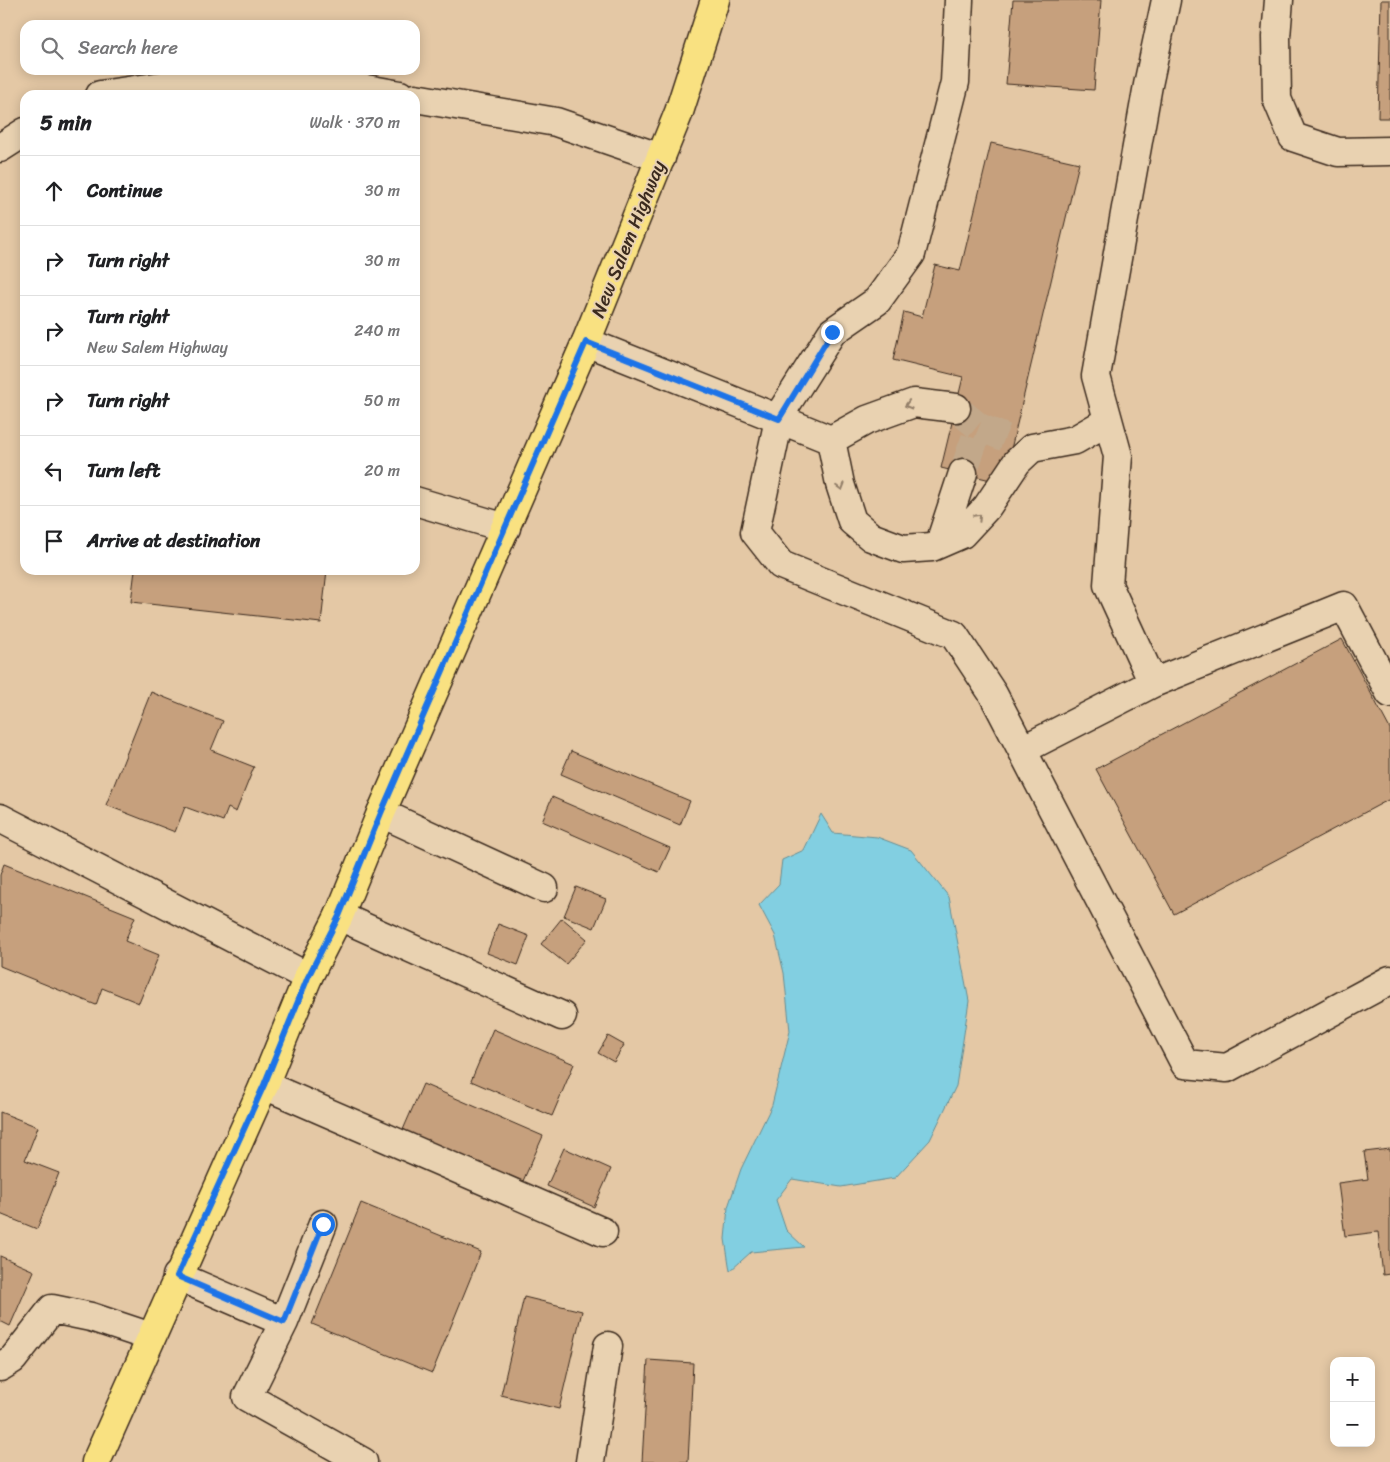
<!DOCTYPE html>
<meta charset="utf-8">
<style>
body{margin:0;font-family:Sriracha,sans-serif;background:#f6f6f6;color:#202124}
.controls{position:absolute;right:15px;bottom:15px;display:grid;overflow:hidden;border-radius:10px;box-shadow:0 2px 12px #0003}
.controls button{width:45px;height:45px;display:grid;place-items:center;padding:0;border:0;border-bottom:1px solid #e0e0e0;background:#fff;color:#202124;font:25px sans-serif}
.stop{position:absolute;width:15px;height:15px;margin:-11px;border:4px solid #1a73e8;border-radius:50%;background:#fff}
.stop.end{background:#1a73e8;border-color:#fff;box-shadow:0 1px 5px #0008}
.list{margin:0;padding:0;list-style:none}
h2{display:flex;justify-content:space-between;align-items:center;height:65px;margin:0;padding:0 20px;font-size:21px}
h2 small{font-size:16px;font-weight:400;color:#757577}
.list li{display:grid;grid-template-columns:32px 1fr auto;gap:15px;align-items:center;box-sizing:border-box;height:70px;padding:0 20px;border-top:1px solid #e0e0e0}
.list b{display:block;font-size:19px;white-space:nowrap}
.list p{margin:0;font-size:16px;white-space:nowrap;color:#757577}
.list em{font-size:16px;font-style:normal;color:#757577}
.icon{flex:none;width:28px;height:28px;fill:none;stroke:currentColor;stroke-width:2;stroke-linecap:round;stroke-linejoin:round}
.map{position:relative;flex:none;width:1390px;height:1462px;overflow:hidden}
.search{position:absolute;background:#fff;box-shadow:0 2px 12px #0003;left:20px;top:20px;width:400px;height:55px;display:flex;align-items:center;gap:12px;box-sizing:border-box;padding:0 18px;border-radius:15px;color:#757577;font-size:19px}
.panel{position:absolute;background:#fff;box-shadow:0 2px 12px #0003;left:20px;top:90px;width:400px;height:485px;border-radius:15px}
.map>svg:first-child{display:block}
.water{fill:#82cfe1;stroke:#668d93}
.building{fill:#c6a07d;stroke:#3b2a1e}
.lines{fill:none;stroke-linecap:round;stroke-linejoin:round}
.minor-tunnel{stroke:#c2a88a;stroke-width:28;stroke-dasharray:28 14;stroke-linecap:butt}
.minor-casing{stroke:#3b2a1e;stroke-width:31}
.major-casing{stroke:#3b2a1e;stroke-width:31}
.minor{stroke:#e9d2b1;stroke-width:28}
.major{stroke:#f9e181;stroke-width:28}
.oneway{stroke:#927e68}
.route{stroke:#1a73e8;stroke-width:6}
.labels{text-anchor:middle;dominant-baseline:central;stroke-width:4;stroke-linejoin:round;paint-order:stroke}
.street-label{font-size:19px;fill:#3b2a1e;stroke:#e9d2b1}
</style>
<div class="map">
<svg width="1390" height="1462" viewBox="0 0 1390 1462">
<rect width="100%" height="100%" fill="#e4c8a5"/>
<filter id="ink" filterUnits="userSpaceOnUse"><feTurbulence type="fractalNoise" baseFrequency=".02" numOctaves="2"/><feDisplacementMap in="SourceGraphic" scale="10" xChannelSelector="R" yChannelSelector="G"/><feConvolveMatrix kernelMatrix="1 2 1 2 8 2 1 2 1" color-interpolation-filters="sRGB"/></filter>
<g filter="url(#ink)">
<path class="water" d="M821 814 833 833 877 837 911 850 949 897 969 1001 956 1086 930 1140 895 1178 841 1187 792 1179 776 1200 786 1230 804 1247 751 1252 730 1271 725 1239 728 1207 741 1169 772 1105 790 1031 784 973 775 935 759 905 779 884 782 860 804 850Z"/>
<path class="building" d="M1013 0H1101L1094 90 1006 84Z
M1381 0H1390V118H1378Z
M991 143 1079 163 1003 483 941 468 963 377 893 360 904 312 922 317 935 265 960 271Z
M135 570H327L321 623 131 602Z
M1342 639 1390 729V799L1174 914 1096 769Z
M151 692 223 721 211 750 254 767 236 812 228 808 223 821 185 807 175 832 106 805Z
M571 751 690 801 680 825 561 774Z
M552 797 670 848 659 872 542 821Z
M4 864 135 917 125 941 159 955 139 1003 102 988 96 1005 0 966V875Z
M576 887 606 899 594 928 564 916Z
M562 918 587 939 566 964 541 944Z
M498 924 529 936 518 965 487 953Z
M493 1029 574 1064 552 1116 471 1081Z
M608 1036 624 1045 614 1062 598 1053Z
M423 1084 543 1136 519 1190 399 1139Z
M0 1112 38 1127 25 1160 59 1173 37 1229 0 1214Z
M564 1148 611 1169 594 1207 547 1186Z
M1390 1149V1274L1383 1275 1378 1232 1345 1236 1338 1183 1368 1179 1364 1152Z
M361 1203 481 1252 432 1373 312 1324Z
M0 1256 34 1271 10 1326 0 1321Z
M524 1297 582 1311 559 1409 501 1395Z
M648 1360 693 1363 688 1462H642Z"/>
<g class="lines">
<path class="minor-tunnel" d="M956 408 979 427 963 473
M979 427 1013 441"/>
<defs>
<path id="minor" d="M1166 0 1148 85 1096 376 1118 456 1108 585 1153 683 1344 606 1390 693
M1279 0 1276 37 1277 99 1293 137 1338 152 1390 151
M100 95 189 82 277 79 355 87 400 95
M415 98 556 122 661 158
M0 148 25 132
M586 342 779 419 784 408 832 332 877 301 911 254 955 82 959 0
M831 440 779 419 755 532 781 565 954 635 993 694 1185 1064 1227 1068 1390 980
M831 440 840 484 852 521 871 537 903 549 932 547 962 534 987 507 1017 462 1032 448 1075 440 1108 421
M831 440 867 420 914 403 956 408
M415 501 506 528
M940 543 963 473
M1022 750 1153 683
M381 813 544 888
M0 818 308 977
M339 916 562 1016
M264 1085 603 1232
M177 1276 284 1322 247 1397 363 1462
M284 1322 323 1224
M0 1367 13 1359 52 1309 91 1317 151 1337
M590 1462 608 1346"/>
<path id="major" d="M96 1462 264 1085 308 977 339 916 381 813 586 342 679 112 715 0"/>
</defs>
<use href="#minor" class="minor-casing"/>
<use href="#major" class="major-casing"/>
<use href="#minor" class="minor"/>
<use href="#major" class="major"/>
</g>
<defs><path id="oneway-chevron" d="M-2-3.5L2.5 0L-2 3.5" fill="none" stroke-width="1.6" stroke-linecap="round" stroke-linejoin="round" transform="scale(1.25)"/></defs>
<g class="oneway">
<use href="#oneway-chevron" transform="translate(908 405) rotate(163)"/>
<use href="#oneway-chevron" transform="translate(841 487) rotate(74)"/>
<use href="#oneway-chevron" transform="translate(978 517) rotate(-46)"/>
</g>
</g>
<g class="lines" filter="url(#ink)">
<path class="route" d="M323 1224 284 1322 177 1276 264 1085 308 977 339 916 381 813 586 342 779 419 832 332"/>
</g>
<g class="labels">
<g class="street-label">
<text transform="translate(628 239) rotate(-68)">New Salem Highway</text>
</g>
</g>
</svg>
<div class="controls">
<button>+</button>
<button>−</button>
</div>
<div class="stop" style="left:323px;top:1224px"></div>
<div class="stop end" style="left:832px;top:332px"></div>
<div class="search"><svg class="icon" aria-label="search" viewBox="0 0 24 24"><circle cx="10" cy="10" r="6"/><path d="M15 15l6 6"/></svg>Search here</div>
<section class="panel">
<h2>5 min<small>Walk · 370 m</small></h2>
<ul class="list">
<li><svg class="icon" aria-label="ahead" viewBox="0 0 24 24"><path d="M12 20V5M6 11l6-6 6 6"/></svg><div><b>Continue</b></div><em>30 m</em></li>
<li><svg class="icon" aria-label="right" viewBox="0 0 24 24"><path d="M7 20v-9h11M14 6l5 5-5 5"/></svg><div><b>Turn right</b></div><em>30 m</em></li>
<li><svg class="icon" aria-label="right" viewBox="0 0 24 24"><path d="M7 20v-9h11M14 6l5 5-5 5"/></svg><div><b>Turn right</b><p>New Salem Highway</p></div><em>240 m</em></li>
<li><svg class="icon" aria-label="right" viewBox="0 0 24 24"><path d="M7 20v-9h11M14 6l5 5-5 5"/></svg><div><b>Turn right</b></div><em>50 m</em></li>
<li><svg class="icon" aria-label="left" viewBox="0 0 24 24"><path d="M17 20v-9H6M10 6l-5 5 5 5"/></svg><div><b>Turn left</b></div><em>20 m</em></li>
<li><svg class="icon" aria-label="arrive" viewBox="0 0 24 24"><path d="M6 21V4h12l-3 4 3 4H6"/></svg><div><b>Arrive at destination</b></div></li>
</ul>
</section>
</div>
